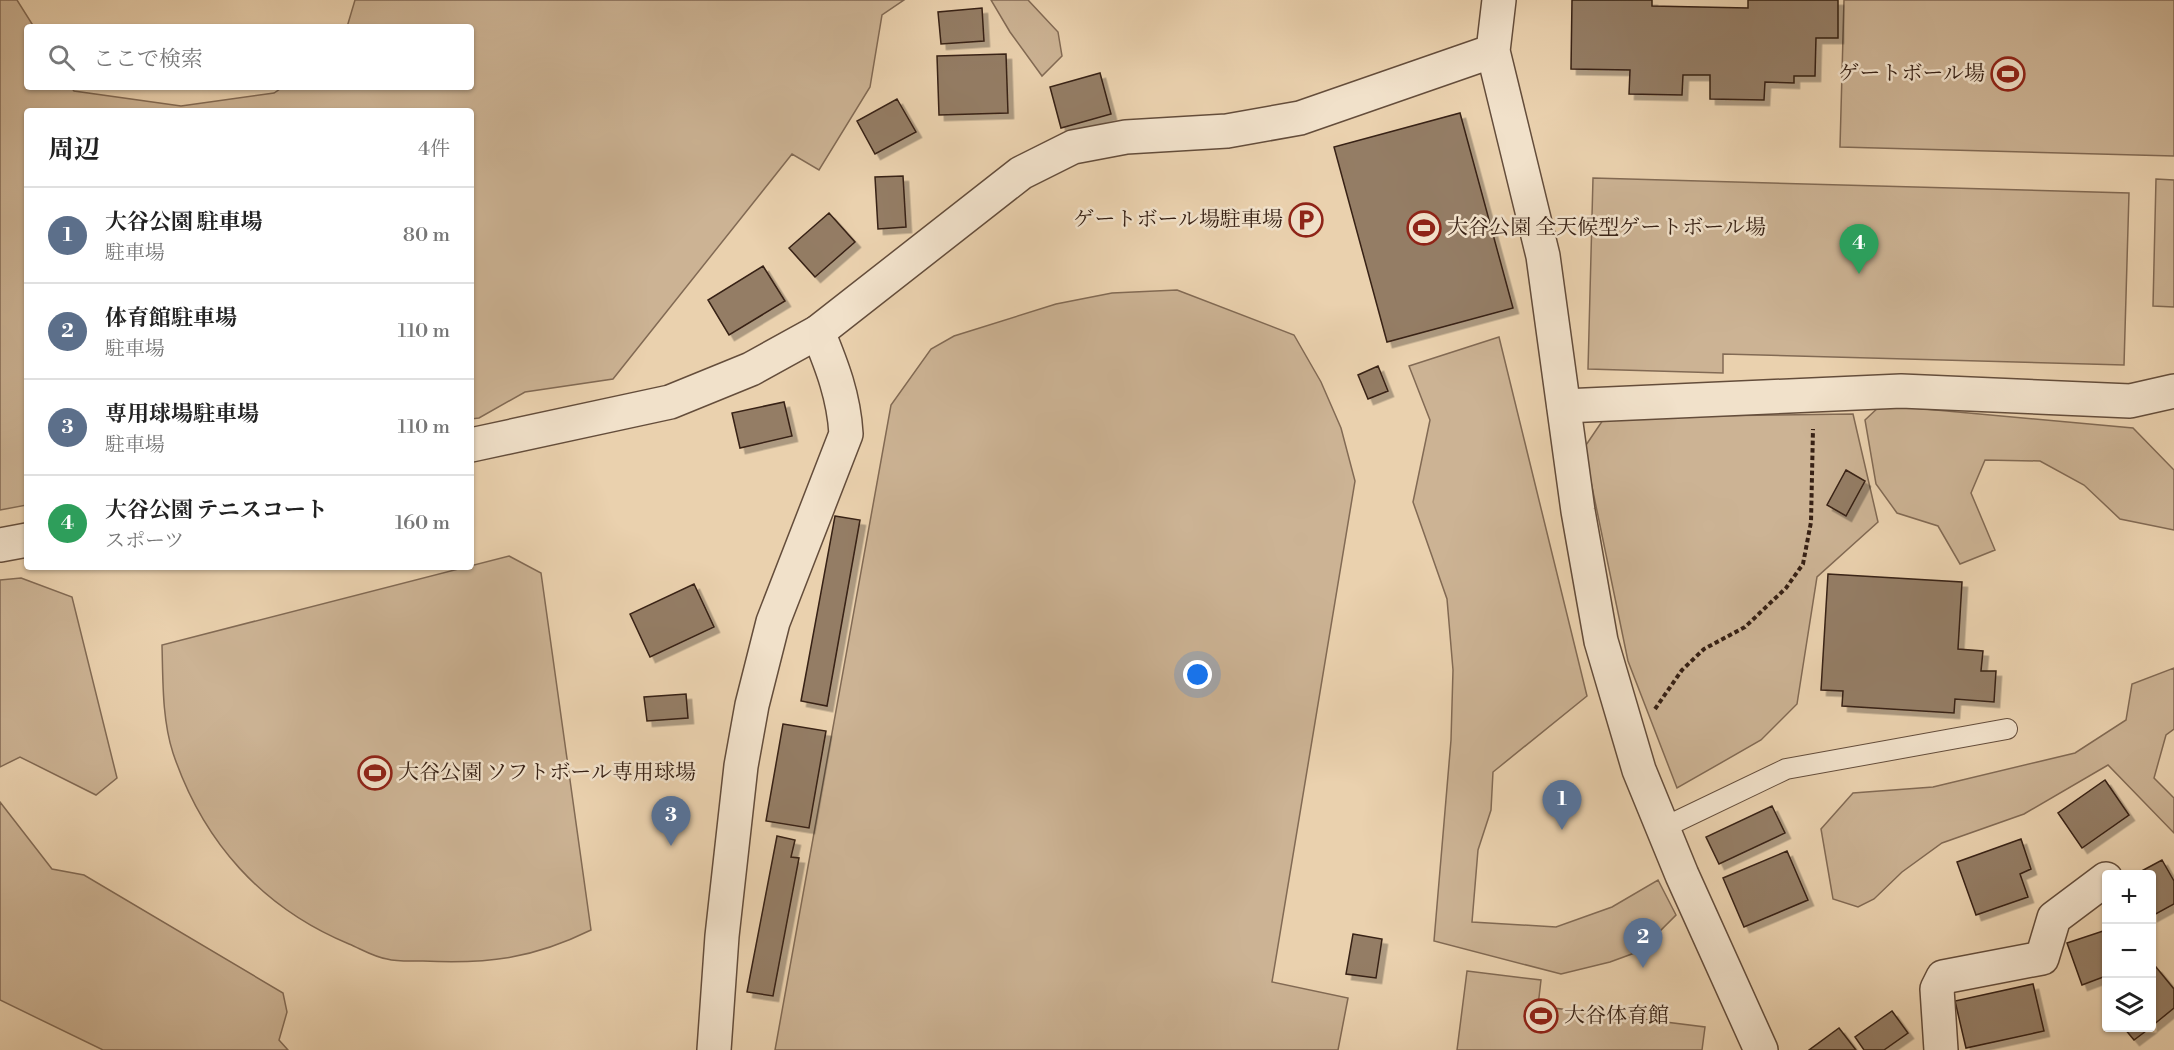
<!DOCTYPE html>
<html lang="ja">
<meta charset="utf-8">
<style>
body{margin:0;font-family:"Libre Bodoni","Noto Serif JP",serif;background:#f6f6f6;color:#222}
.controls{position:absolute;right:18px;bottom:18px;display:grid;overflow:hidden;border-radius:6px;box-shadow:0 2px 4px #0004}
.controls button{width:54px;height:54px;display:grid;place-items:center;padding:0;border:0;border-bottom:2px solid #e0e0e0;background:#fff;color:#222;font:30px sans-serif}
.you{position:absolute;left:1198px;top:675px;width:21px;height:21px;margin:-15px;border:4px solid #fff;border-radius:50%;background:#1a73e8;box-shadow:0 0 0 9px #1a73e833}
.badge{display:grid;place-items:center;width:39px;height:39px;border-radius:50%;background:#8f2418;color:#fff;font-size:20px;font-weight:700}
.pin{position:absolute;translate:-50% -50px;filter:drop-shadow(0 2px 3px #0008)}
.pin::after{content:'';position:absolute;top:32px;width:21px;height:18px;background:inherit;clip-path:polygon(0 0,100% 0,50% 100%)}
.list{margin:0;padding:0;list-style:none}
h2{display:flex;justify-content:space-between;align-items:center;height:78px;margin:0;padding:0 24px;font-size:26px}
h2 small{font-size:20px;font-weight:400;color:#767676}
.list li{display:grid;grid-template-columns:39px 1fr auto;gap:18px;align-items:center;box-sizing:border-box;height:96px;padding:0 24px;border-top:2px solid #e0e0e0}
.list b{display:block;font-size:22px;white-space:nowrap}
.list p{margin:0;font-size:20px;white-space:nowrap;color:#767676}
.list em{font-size:20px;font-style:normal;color:#767676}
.icon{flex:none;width:33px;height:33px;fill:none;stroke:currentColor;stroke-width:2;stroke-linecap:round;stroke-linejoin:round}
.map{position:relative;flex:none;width:2174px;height:1050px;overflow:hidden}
.search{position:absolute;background:#fff;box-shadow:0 2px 4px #0004;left:24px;top:24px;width:450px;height:66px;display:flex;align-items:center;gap:15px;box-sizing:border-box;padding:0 21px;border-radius:6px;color:#767676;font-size:22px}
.panel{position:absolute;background:#fff;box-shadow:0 2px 4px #0004;left:24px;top:108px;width:450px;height:462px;border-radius:6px}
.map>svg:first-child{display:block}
.green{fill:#ccb394;stroke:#826a54;stroke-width:1.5}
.building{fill:#947d65;stroke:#372115;stroke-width:1.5;filter:url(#shadow)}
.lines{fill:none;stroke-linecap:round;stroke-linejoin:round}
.service-casing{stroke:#644d3b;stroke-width:22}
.minor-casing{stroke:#644d3b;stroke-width:36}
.tertiary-casing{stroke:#644d3b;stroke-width:36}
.path{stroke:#372115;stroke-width:4;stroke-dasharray:4.5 3;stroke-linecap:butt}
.service{stroke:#f1e1ca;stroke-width:20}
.minor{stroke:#f1e1ca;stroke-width:33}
.tertiary{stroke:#f1e1ca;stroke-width:33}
.labels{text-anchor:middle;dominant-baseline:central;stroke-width:5;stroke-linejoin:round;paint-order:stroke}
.poi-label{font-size:21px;fill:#372115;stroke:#f1e1ca;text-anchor:start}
</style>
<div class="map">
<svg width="2174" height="1050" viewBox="0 0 2174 1050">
<defs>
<filter id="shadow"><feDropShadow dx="5.5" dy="5.5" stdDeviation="0" flood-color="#0004"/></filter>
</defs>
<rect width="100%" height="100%" fill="#ead1ae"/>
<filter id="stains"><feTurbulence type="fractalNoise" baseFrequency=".00333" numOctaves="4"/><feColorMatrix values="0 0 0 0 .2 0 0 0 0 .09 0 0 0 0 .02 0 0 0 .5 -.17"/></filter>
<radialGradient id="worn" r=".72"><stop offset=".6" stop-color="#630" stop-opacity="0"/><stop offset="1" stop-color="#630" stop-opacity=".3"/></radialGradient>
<path class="green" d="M0 0H17L34 27H27V87H71L74 91 181 106 274 93 283 87H471V27H347L355 0H904L882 15 870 87 819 170 792 154 613 379 525 392 479 418 471 419V111H27V505L0 510Z
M991 0H1028L1058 32 1062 56 1042 76 1010 32Z
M1844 0H2174V156L1840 147Z
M1593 178 2129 193 2124 365 1723 354V373L1588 369Z
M2156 179 2174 180V307L2153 306Z
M1177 290 1294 335 1321 382 1341 428 1355 481 1272 982 1348 998 1338 1050H775L891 405 931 349 954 336 1056 304 1112 293Z
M1499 337 1587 696 1493 772 1491 810 1478 850 1472 922 1556 927 1612 907 1658 880 1676 915 1640 951 1610 962 1561 974 1434 941 1451 740 1453 670 1447 599 1413 502 1430 420 1409 366Z
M1881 405 2133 428 2174 470V530L2120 519 2084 485 2040 461 1985 460 1971 493 1995 550 1960 564 1938 526 1897 513 1876 484 1865 420Z
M1853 414 1878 522 1817 577 1797 704 1761 740 1677 788 1628 661 1584 448 1605 417Z
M509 556 541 573 591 930C532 959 488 964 423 961 412 961 398 962 387 959 374 957 361 949 349 944 262 908 203 842 173 753 162 719 163 680 162 645Z
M21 578 72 597 117 778 96 795 20 757 0 767V580Z
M2174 668V729L2166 735 2154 778 2174 798V833L2108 765 2024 814 1942 843 1902 872 1874 899 1858 907 1833 899 1821 829 1853 793 1933 787 2075 753 2126 720 2132 684Z
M0 802 52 869 84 875 283 993 287 1012 279 1040 288 1050H103L0 1000Z
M1467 971 1541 980 1538 1006 1705 1027 1702 1050H1457Z"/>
<path class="building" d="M1572 0H1652V6L1748 8V0H1838V38H1816L1815 76H1794V83L1765 82 1764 100 1710 99V75H1683L1682 95 1629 94 1630 70 1571 69Z
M982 8 984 41 941 44 938 12Z
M1006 54 1008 113 939 115 937 56Z
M1100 73 1111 114 1061 128 1050 87Z
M897 99 916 132 875 154 857 121Z
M1460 113 1513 308 1387 342 1334 147Z
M903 176 906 227 878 229 875 177Z
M829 213 855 242 815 277 789 248Z
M763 266 785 301 729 335 708 300Z
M1378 366 1388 391 1368 399 1358 375Z
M784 402 792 436 740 448 732 413Z
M1846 470 1865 481 1846 516 1827 505Z
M835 516 860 520 827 706 801 701Z
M1828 574 1962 582 1958 649 1983 651 1981 671H1996L1994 702 1955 699 1954 713 1842 706 1843 691 1821 690Z
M694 584 714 627 650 657 630 614Z
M686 694 688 718 647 721 644 697Z
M783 724 826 731 809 828 766 821Z
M2105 780 2129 815 2082 848 2058 813Z
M1772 806 1785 833 1719 864 1706 837Z
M777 836 795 840 791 857 799 858 773 996 747 992Z
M2021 839 2031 869 2020 874 2028 897 1976 915 1957 862Z
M1787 851 1808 900 1744 927 1723 878Z
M2162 860 2174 881V904L2152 916V874H2136Z
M2106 930V976L2082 985 2067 943Z
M1353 934 1382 939 1376 978 1346 974Z
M2156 967 2174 989V1008L2152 1026V970Z
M2033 984 2044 1031 1966 1048 1955 1001Z
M1892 1011 1908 1033 1884 1050H1864L1855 1037Z
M1839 1028 1856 1050H1809Z
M2124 1028H2150L2134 1040Z"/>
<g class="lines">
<defs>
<path id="service" d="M1663 828 1786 769 2007 729"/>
<path id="minor" d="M1564 406 1901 391 2130 401 2174 391
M714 1050 722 936 741 766 752 705 773 622 846 434C844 397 832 366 818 332
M1941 1050 1937 989 1943 977 2042 958 2054 918 2106 879"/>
<path id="tertiary" d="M1499 0 1493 51 1543 256 1578 511 1601 641 1639 770 1682 875 1761 1050
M471 445 670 402 751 369 818 332 1021 173 1073 147 1126 137 1227 131 1300 118 1493 51
M0 545 27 540"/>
</defs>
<use href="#service" class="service-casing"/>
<use href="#minor" class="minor-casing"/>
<use href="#tertiary" class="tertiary-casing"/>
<path class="path" d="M1655 709 1682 670 1704 649 1745 627 1786 588 1803 564 1811 522 1813 429"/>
<use href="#service" class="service"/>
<use href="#minor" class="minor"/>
<use href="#tertiary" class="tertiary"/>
</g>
<defs>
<symbol id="stadium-ring" viewBox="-11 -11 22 22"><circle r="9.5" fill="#f1e1ca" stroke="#8f2418" stroke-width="1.5"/><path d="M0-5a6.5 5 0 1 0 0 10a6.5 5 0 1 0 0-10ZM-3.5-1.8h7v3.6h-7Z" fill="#8f2418"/></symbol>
<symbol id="parking-ring" viewBox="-11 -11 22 22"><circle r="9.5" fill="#f1e1ca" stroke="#8f2418" stroke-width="1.5"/><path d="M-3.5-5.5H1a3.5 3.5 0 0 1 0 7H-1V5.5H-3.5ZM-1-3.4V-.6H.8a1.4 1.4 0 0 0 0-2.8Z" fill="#8f2418"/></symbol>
</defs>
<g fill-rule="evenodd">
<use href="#stadium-ring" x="1989" y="55" width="38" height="38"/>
<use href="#parking-ring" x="1287" y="201" width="38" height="38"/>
<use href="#stadium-ring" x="1405" y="209" width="38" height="38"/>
<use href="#stadium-ring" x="356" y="754" width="38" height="38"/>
<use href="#stadium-ring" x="1522" y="997" width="38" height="38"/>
</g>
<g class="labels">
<g class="poi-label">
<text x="1985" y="74" text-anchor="end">ゲートボール場</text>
<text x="1283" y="220" text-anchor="end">ゲートボール場駐車場</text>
<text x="1447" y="228">大谷公園 全天候型ゲートボール場</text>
<text x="398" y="773">大谷公園 ソフトボール専用球場</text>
<text x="1564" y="1016">大谷体育館</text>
</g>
</g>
<rect width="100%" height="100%" filter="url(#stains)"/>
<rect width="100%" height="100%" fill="url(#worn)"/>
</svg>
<div class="controls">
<button>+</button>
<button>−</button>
<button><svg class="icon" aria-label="layers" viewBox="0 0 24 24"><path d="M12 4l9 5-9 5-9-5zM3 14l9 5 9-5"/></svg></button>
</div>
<div class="you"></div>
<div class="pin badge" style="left:1562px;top:830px;background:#5c6f8a">1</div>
<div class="pin badge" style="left:1643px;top:968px;background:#5c6f8a">2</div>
<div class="pin badge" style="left:671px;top:846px;background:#5c6f8a">3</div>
<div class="pin badge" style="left:1859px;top:274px;background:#2e9e5b">4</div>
<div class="search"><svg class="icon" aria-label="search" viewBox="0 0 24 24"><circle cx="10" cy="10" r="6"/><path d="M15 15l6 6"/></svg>ここで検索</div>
<section class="panel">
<h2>周辺<small>4件</small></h2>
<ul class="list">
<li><span class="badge" style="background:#5c6f8a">1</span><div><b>大谷公園 駐車場</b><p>駐車場</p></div><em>80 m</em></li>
<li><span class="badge" style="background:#5c6f8a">2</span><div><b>体育館駐車場</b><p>駐車場</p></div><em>110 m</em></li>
<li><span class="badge" style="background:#5c6f8a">3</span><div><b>専用球場駐車場</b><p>駐車場</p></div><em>110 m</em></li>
<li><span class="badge" style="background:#2e9e5b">4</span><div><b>大谷公園 テニスコート</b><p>スポーツ</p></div><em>160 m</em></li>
</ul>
</section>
</div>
